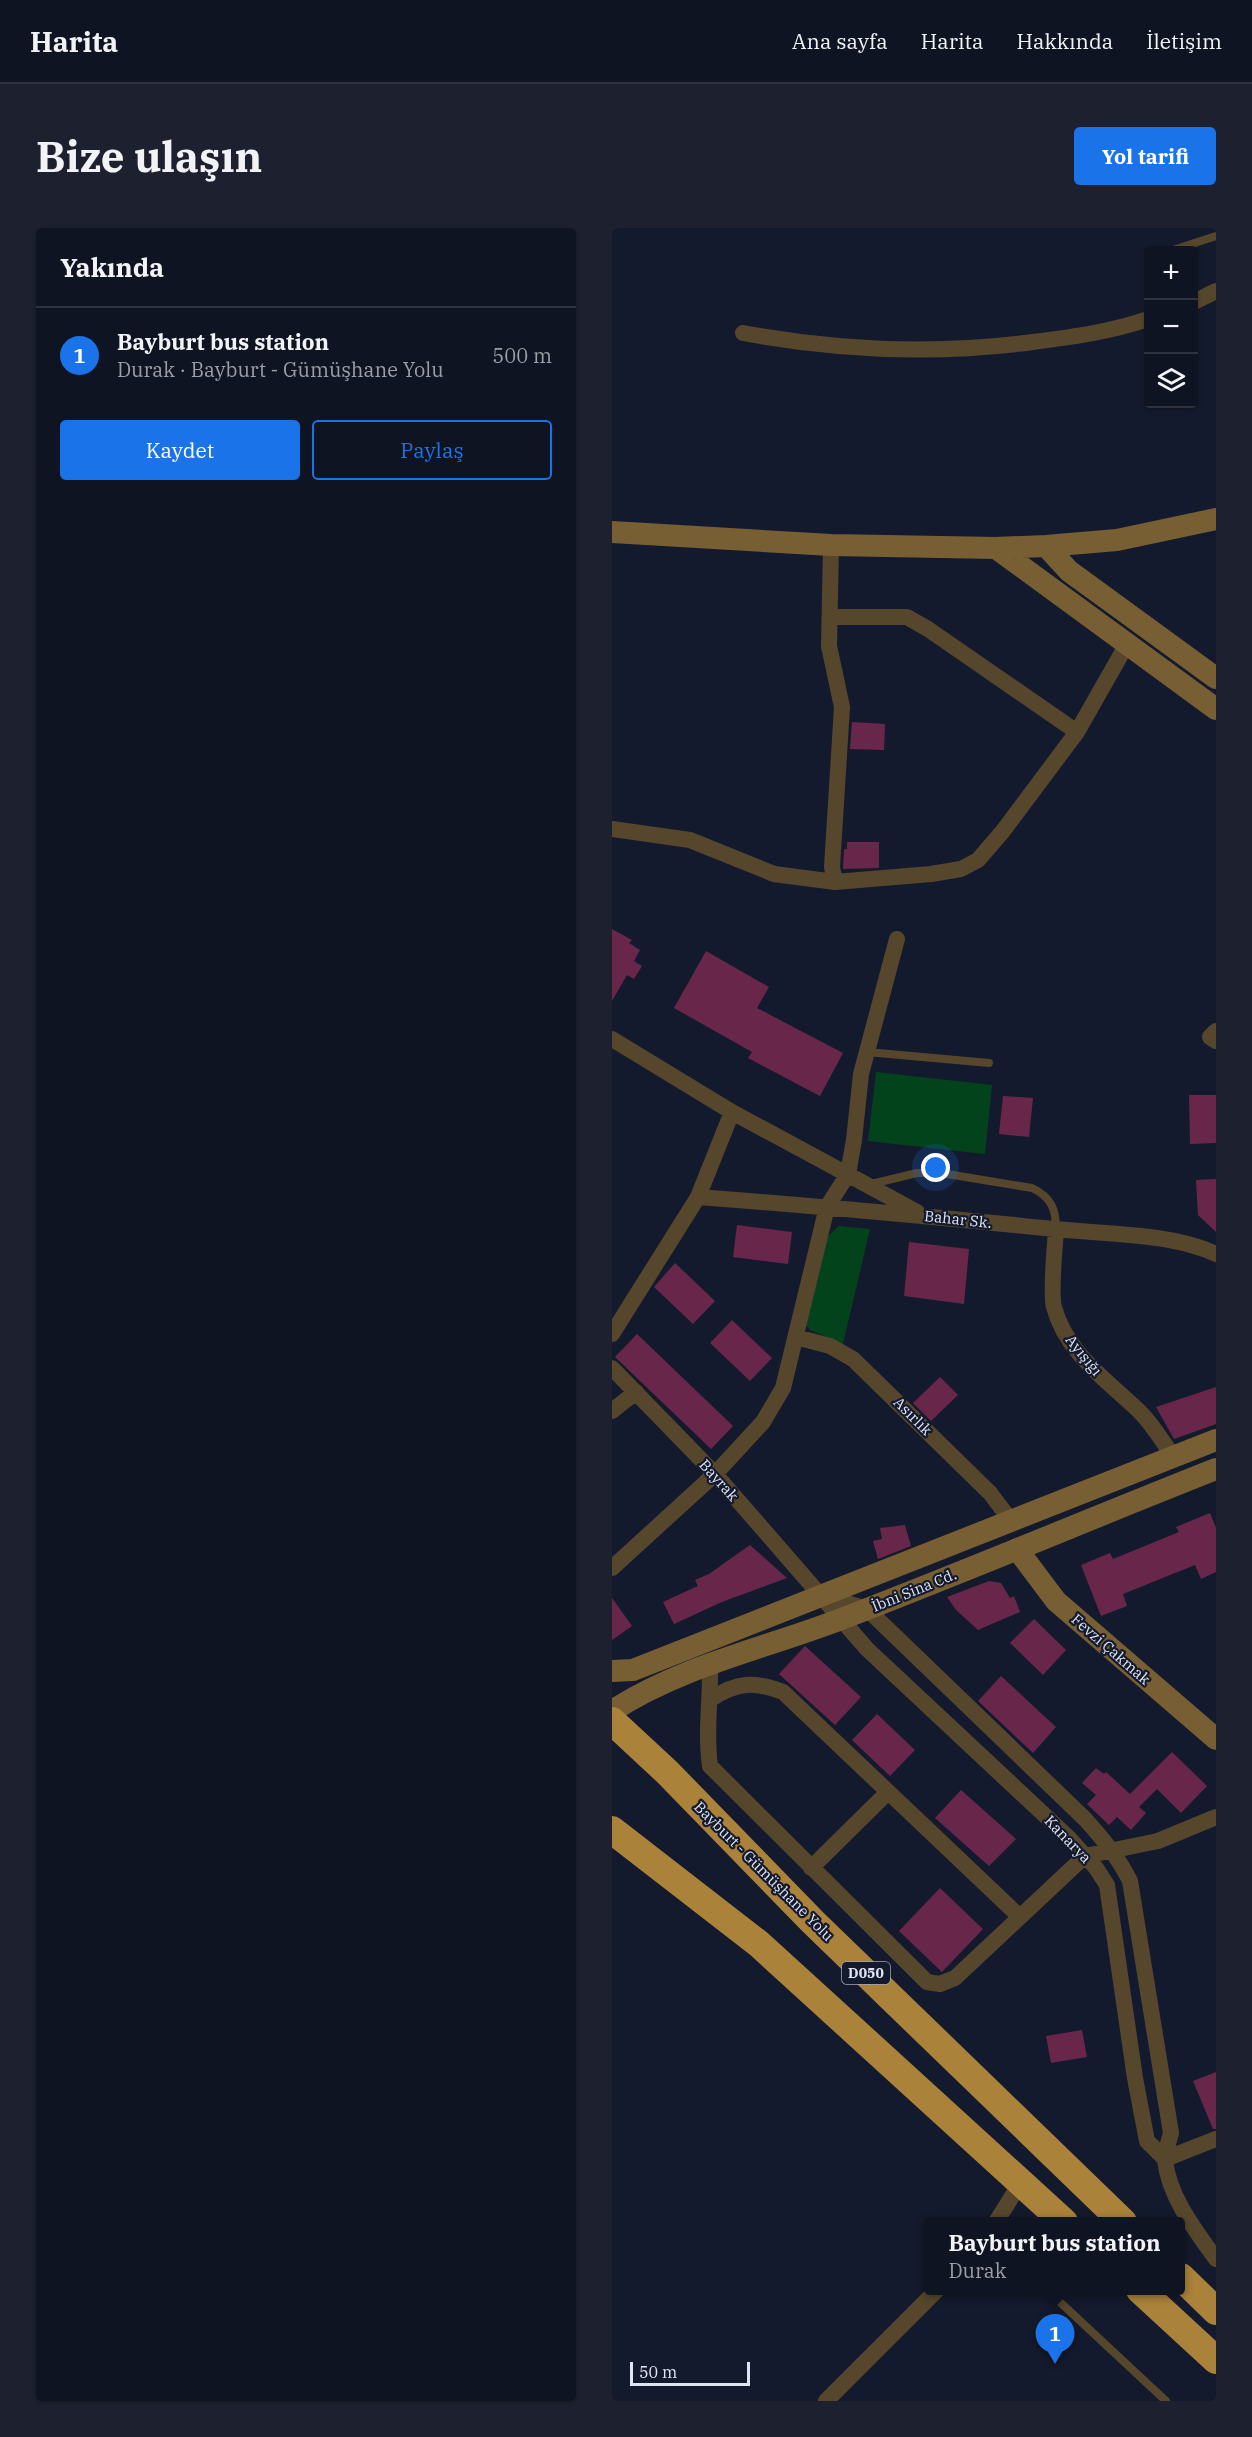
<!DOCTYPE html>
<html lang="tr">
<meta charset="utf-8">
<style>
body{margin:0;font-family:"IBM Plex Serif",serif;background:#1d212f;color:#f1f3f6}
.controls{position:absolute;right:18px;top:18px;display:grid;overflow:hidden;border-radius:6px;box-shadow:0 2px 4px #0004}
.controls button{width:54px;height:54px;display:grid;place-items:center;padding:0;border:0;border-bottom:2px solid #2f3340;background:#0f1422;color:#f1f3f6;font:30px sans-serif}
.scale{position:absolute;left:18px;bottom:15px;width:120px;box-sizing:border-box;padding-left:6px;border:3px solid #dfe4f2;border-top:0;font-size:16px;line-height:21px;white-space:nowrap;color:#dfe4f2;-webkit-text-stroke:4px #141a2d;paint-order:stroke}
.you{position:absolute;left:324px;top:940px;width:21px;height:21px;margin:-15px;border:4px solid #fff;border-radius:50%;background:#1a73e8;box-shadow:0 0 0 9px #1a73e833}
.badge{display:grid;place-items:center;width:39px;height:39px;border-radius:50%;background:#1a73e8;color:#fff;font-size:20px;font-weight:700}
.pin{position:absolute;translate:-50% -50px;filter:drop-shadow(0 2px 3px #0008)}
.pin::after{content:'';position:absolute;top:32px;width:21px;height:18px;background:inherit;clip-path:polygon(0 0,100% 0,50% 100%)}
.popup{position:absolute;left:312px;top:1989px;width:261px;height:78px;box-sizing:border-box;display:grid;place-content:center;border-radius:6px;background:#0f1422;filter:drop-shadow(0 2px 4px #0005);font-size:20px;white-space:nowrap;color:#9b9ea5}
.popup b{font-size:22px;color:#f1f3f6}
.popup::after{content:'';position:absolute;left:50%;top:100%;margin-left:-12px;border:12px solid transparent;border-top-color:#0f1422}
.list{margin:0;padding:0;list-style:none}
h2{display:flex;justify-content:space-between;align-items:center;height:78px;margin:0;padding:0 24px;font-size:26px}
h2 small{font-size:20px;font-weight:400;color:#9b9ea5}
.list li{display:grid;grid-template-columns:39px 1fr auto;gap:18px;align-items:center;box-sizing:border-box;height:96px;padding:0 24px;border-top:2px solid #2f3340}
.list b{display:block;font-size:22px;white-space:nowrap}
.list p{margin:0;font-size:20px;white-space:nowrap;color:#9b9ea5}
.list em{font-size:20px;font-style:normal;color:#9b9ea5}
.actions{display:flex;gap:12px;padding:18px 24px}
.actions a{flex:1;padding:14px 0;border:2px solid #1a73e8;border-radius:6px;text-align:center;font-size:21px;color:#1a73e8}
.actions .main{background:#1a73e8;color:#fff}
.icon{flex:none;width:33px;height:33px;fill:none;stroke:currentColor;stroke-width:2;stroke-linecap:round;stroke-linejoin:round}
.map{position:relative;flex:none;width:604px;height:2173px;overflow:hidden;border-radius:6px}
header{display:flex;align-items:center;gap:36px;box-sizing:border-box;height:84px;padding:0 30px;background:#0f1422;border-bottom:2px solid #2f3340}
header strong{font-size:28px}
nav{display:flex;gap:33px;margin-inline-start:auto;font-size:21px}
.intro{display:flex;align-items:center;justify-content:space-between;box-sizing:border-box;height:144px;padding:0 36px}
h1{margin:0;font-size:42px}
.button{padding:15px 27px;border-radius:6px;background:#1a73e8;color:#fff;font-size:21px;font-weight:700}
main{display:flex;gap:36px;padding:0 36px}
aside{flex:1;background:#0f1422;border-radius:6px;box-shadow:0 2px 4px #0004}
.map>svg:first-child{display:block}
.green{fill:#03431c}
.building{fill:#68274a}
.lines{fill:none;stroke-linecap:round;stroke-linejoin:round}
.lane{stroke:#56472c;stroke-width:8}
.street{stroke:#56472c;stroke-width:16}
.secondary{stroke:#785f33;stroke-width:22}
.highway{stroke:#aa823a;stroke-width:28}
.labels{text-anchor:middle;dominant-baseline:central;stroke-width:4.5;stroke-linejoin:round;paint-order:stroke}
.shield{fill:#141a2d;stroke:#a2a7b7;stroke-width:1.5}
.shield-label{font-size:14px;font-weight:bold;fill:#dfe4f2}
.street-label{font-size:15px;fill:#dfe4f2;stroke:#141a2d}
</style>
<header>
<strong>Harita</strong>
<nav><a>Ana sayfa</a><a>Harita</a><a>Hakkında</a><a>İletişim</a></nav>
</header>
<div class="intro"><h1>Bize ulaşın</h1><a class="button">Yol tarifi</a></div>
<main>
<aside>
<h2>Yakında<small></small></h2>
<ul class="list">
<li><span class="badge">1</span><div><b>Bayburt bus station</b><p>Durak · Bayburt - Gümüşhane Yolu</p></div><em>500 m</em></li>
</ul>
<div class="actions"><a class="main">Kaydet</a><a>Paylaş</a></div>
</aside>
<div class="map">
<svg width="604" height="2173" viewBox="0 0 604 2173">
<rect width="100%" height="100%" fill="#141a2d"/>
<path class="green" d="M264 844 380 857 373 926 256 913Z
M227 998 258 1001 231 1116 198 1102 194 1097 214 1010Z"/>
<path class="building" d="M240 494 273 496 272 522 238 521Z
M235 614H267V640L231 641 232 621H235Z
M0 701 20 712 17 715 28 722 22 733 30 738 22 751 15 747 0 773Z
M94 723 157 759 145 780 231 825 208 868 136 830 140 824 62 780Z
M577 867H604V915L578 916Z
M391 868 421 870 417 909 387 906Z
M604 951V1004L586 987 584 952Z
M125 997 180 1004 176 1036 121 1029Z
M297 1014 357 1021 352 1076 292 1068Z
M63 1035 103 1073 81 1096 42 1059Z
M120 1092 160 1130 138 1153 98 1115Z
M25 1106 121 1198 99 1221 3 1129Z
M328 1149 346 1167 319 1193 301 1175Z
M604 1159V1196L562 1211 544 1179Z
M598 1285 604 1300V1344L589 1351 583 1337 511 1366 515 1378 489 1388 469 1337 498 1325 501 1331 567 1304 564 1299Z
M293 1297 299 1318 266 1331 261 1313 270 1311 268 1300Z
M138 1317 175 1350 110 1374 62 1396 51 1374 86 1358 83 1352 97 1346Z
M377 1353 389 1355 398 1370 402 1368 408 1384 366 1402 344 1382 335 1369Z
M0 1370 20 1398 0 1412Z
M422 1391 454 1422 431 1447 398 1415Z
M193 1418 249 1469 223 1497 167 1446Z
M389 1448 444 1499 421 1525 366 1473Z
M265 1486 303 1522 278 1548 240 1512Z
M560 1524 595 1558 569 1585 545 1561 527 1579 534 1585 519 1602 505 1589 497 1597 475 1576 484 1567 470 1555 484 1540 492 1546 494 1544 518 1566Z
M349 1562 404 1611 377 1638 323 1590Z
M328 1660 371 1701 330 1744 287 1703Z
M470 1802 475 1829 439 1835 434 1808Z
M604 1844V1901H601L581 1853Z"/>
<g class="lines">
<path class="lane" d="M561 22 604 8
M255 824 377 835
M255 957 305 945H329L420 960C439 969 444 981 444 1001
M435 2062 554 2173"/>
<path class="street" d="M582 74 604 63
M131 105C228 123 322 127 421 114 460 109 498 104 536 91
M219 317 217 418 230 479 220 639 223 654
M218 389H295L316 401 465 504
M0 601 78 612 162 646 223 654 319 646 349 641 366 632 391 603 465 504 515 416
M604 803 598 809 604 813
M0 811 120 884 305 984
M86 969C205 978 323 989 442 1001 491 1006 560 1005 604 1026
M444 1001C443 1020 438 1064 442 1079 454 1125 496 1153 528 1184 541 1197 550 1213 561 1228
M0 1106 86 969 120 884
M184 1109 218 1118 241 1131 378 1265 400 1294
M0 1140 103 1246 255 1421 457 1610 484 1640 495 1657 523 1850 535 1913 553 1931
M0 1183 24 1164
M0 1340 103 1246 151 1194 171 1160 215 979 236 946 242 912 249 846 285 711
M211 1368 255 1381 473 1591C491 1611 506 1629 518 1653L559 1905C557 1913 553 1924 553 1932 557 1969 583 2002 604 2031
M98 1436C99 1471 93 1503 98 1538L315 1754 328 1756 343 1750 473 1628 546 1613 604 1589
M99 1471C125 1454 142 1453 171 1464L408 1689
M199 1640 276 1564
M553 1931 604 1911
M384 1994 409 1954
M214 2173 325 2062"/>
<path class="secondary" d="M0 304 219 317 384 320 434 318 505 312 604 291
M434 318 457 343 604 450
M384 320 604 481
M405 1321 444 1373 604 1511
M0 1443 21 1442 604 1212
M0 1483C71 1437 155 1420 232 1390 357 1342 480 1290 604 1241"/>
<path class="highway" d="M0 1493 55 1544 201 1694 511 1994
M0 1602 147 1716 452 1994
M569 2049 604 2083
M528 2062 604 2132"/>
</g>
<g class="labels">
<rect class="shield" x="230" y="1734" width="48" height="22" rx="4.5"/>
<g class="shield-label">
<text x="254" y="1745">D050</text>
</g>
<g class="street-label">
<text transform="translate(346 991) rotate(6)">Bahar Sk.</text>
<text transform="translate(472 1127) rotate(51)">Ayışığı</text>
<text transform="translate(301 1188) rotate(45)">Asırlık</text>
<text transform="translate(107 1252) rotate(48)">Bayrak</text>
<text transform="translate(302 1362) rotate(-22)">İbni Sina Cd.</text>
<text transform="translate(499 1421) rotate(41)">Fevzi Çakmak</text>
<text transform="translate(456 1611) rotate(46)">Kanarya</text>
<text transform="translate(152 1643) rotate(45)">Bayburt - Gümüşhane Yolu</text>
</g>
</g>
</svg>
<div class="controls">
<button>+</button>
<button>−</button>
<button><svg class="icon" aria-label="layers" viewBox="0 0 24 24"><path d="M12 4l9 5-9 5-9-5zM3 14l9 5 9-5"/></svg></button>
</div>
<div class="scale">50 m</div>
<div class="you"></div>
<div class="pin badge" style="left:443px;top:2136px">1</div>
<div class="popup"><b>Bayburt bus station</b>Durak</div>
</div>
</main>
